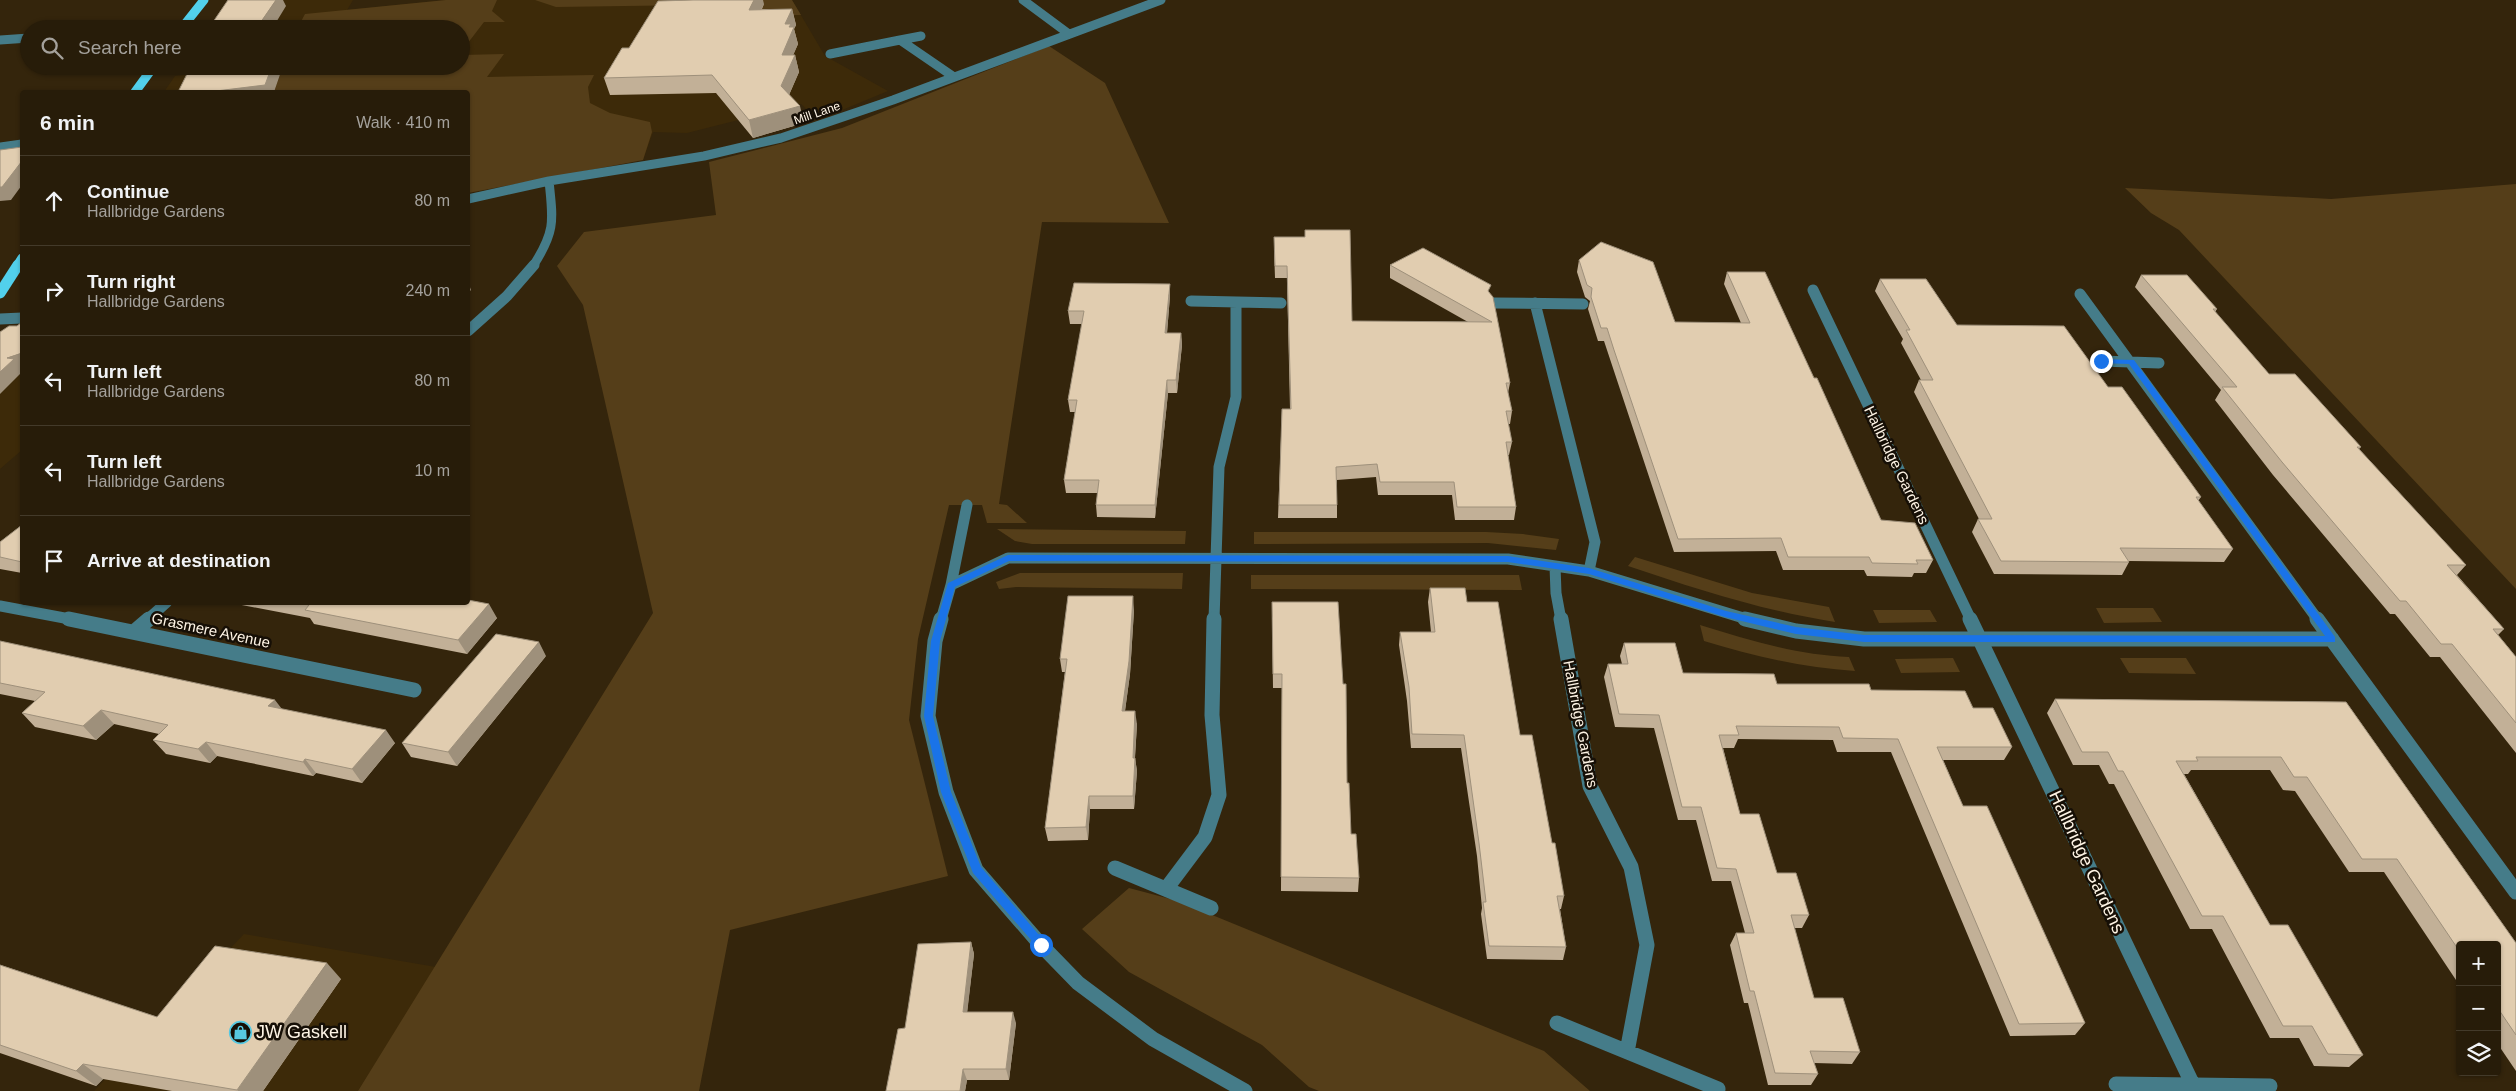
<!DOCTYPE html>
<meta charset="utf-8">
<style>
body{margin:0;font-family:Arial,sans-serif;background:#2f2512;color:#f1f3f6}
.controls{position:absolute;right:15px;bottom:15px;display:grid;overflow:hidden;border-radius:5px;box-shadow:0 1px 4px #0004}
.controls button{width:45px;height:45px;display:grid;place-items:center;padding:0;border:0;border-bottom:1px solid #433a2a;background:#271c09;color:#f1f3f6;font:25px sans-serif}
.stop{position:absolute;width:15px;height:15px;margin:-11px;border:4px solid #1a73e8;border-radius:50%;background:#fff}
.stop.end{background:#1a73e8;border-color:#fff;box-shadow:0 1px 5px #0008}
.list{margin:0;padding:0;list-style:none}
h2{display:flex;justify-content:space-between;align-items:center;height:65px;margin:0;padding:0 20px;font-size:21px}
h2 small{font-size:16px;font-weight:400;color:#a4a19c}
.list li{display:grid;grid-template-columns:32px 1fr auto;gap:15px;align-items:center;box-sizing:border-box;height:90px;padding:0 20px;border-top:1px solid #433a2a}
.list b{display:block;font-size:19px;white-space:nowrap}
.list p{margin:0;font-size:16px;white-space:nowrap;color:#a4a19c}
.list em{font-size:16px;font-style:normal;color:#a4a19c}
.icon{flex:none;width:28px;height:28px;fill:none;stroke:currentColor;stroke-width:2;stroke-linecap:round;stroke-linejoin:round}
.map{position:relative;flex:none;width:2516px;height:1091px;overflow:hidden}
.search{position:absolute;background:#271c09;box-shadow:0 1px 4px #0004;left:20px;top:20px;width:450px;height:55px;display:flex;align-items:center;gap:12px;box-sizing:border-box;padding:0 18px;border-radius:28px;color:#a4a19c;font-size:19px}
.panel{position:absolute;background:#271c09;box-shadow:0 1px 4px #0004;left:20px;top:90px;width:450px;height:515px;border-radius:5px}
.map>svg:first-child{display:block}
.built{fill:#3d2a09}
.green{fill:#553e19}
.lines{fill:none;stroke-linecap:round;stroke-linejoin:round}
.minor-far2{stroke:#457c89;stroke-width:9}
.minor-far1{stroke:#457c89;stroke-width:11}
.minor{stroke:#457c89;stroke-width:15}
.major-far1{stroke:#52d0ec;stroke-width:9}
.major{stroke:#52d0ec;stroke-width:11}
.wall{fill:#c2b097}
.shaded-wall{fill:#9e907b}
.building{fill:#e1cdb0;stroke:#9e907b}
.route{fill:#1a73e8}
.labels{text-anchor:middle;dominant-baseline:central;stroke-width:5;stroke-linejoin:round;paint-order:stroke}
.far-street-label{font-size:12px;fill:#fef4e5;stroke:#160f06}
.street-label{font-size:15px;fill:#fef4e5;stroke:#160f06}
.near-street-label{font-size:18px;fill:#fef4e5;stroke:#160f06}
.near-poi-label{font-size:18px;fill:#fef4e5;stroke:#160f06;text-anchor:start}
</style>
<div class="map">
<svg width="2516" height="1091" viewBox="0 0 2516 1091">
<rect width="100%" height="100%" fill="#34250c"/>
<path class="built" d="M228 0H353L347 10 446 0H792L825 56 888 91 818 120 801 104 687 133 653 132 643 160 468 193V92H164L175 76 254 66H461V29H208Z
M22 330V450L0 469V339Z
M244 934 436 967 358 1091H94Z"/>
<path class="green" d="M446 0H497L492 11 505 22H484L461 52V29H297L305 14Z
M535 0H792L801 15H769L761 11 764 4 556 7Z
M1049 46 1105 83 1169 223 1042 222 999 504 1007 505 1027 523H987L982 505H949L918 639 909 720 948 876 730 930 699 1091H358L653 613 583 305 557 266 584 232 716 215 709 162 842 128Z
M504 54 487 77 594 75 588 87 590 103 610 113 650 122 652 132 643 160 468 193V92H274L283 66H461V55Z
M2516 184V589L2179 230 2151 213 2125 188 2331 199Z
M997 529 1186 531 1185 544H1032L1015 541Z
M1254 532H1486L1523 534 1559 539 1556 550 1488 543 1254 544Z
M1635 557 1752 593 1829 607 1835 622C1764 611 1696 589 1628 566Z
M1020 573H1183L1182 589 1016 587 999 589 996 582Z
M1251 575H1519L1522 590 1251 589Z
M2096 608H2153L2162 622 2104 623Z
M1873 610H1930L1937 622 1879 623Z
M1700 625C1748 640 1798 655 1849 657L1855 671C1804 668 1753 656 1704 641Z
M1953 658 1960 672 1901 673 1895 659Z
M2120 658H2186L2196 674 2129 673Z
M1129 888 1178 901 1544 1051 1590 1091H1319L1309 1087 1262 1045 1129 972 1082 929Z"/>
<g class="lines">
<path class="minor-far2" d="M1023 0 1069 34
M155 29 183 26
M0 40 29 38
M900 40 921 36
M830 54 900 40 954 77
M0 147 22 144
M468 199 549 181 704 156 781 138 893 100 1161 0
M533 266C556 231 553 220 549 181"/>
<path class="minor-far1" d="M1813 290 1971 620
M2080 294 2318 620
M1191 301 1281 303
M1494 303 1583 304
M1535 303 1595 542 1589 571
M0 319 22 318
M468 331 507 296 534 265
M2101 361 2159 363
M1555 566 1556 593 1561 620
M951 585 1008 558 1508 559 1589 571 1750 620
M0 606 75 620
M147 620 167 602
M941 620 951 585 967 505
M1214 620 1219 467 1236 397V302"/>
<path class="minor" d="M69 619 414 690
M941 619 935 641 928 716 946 792 976 870 1041 945 1078 983 1153 1039 1245 1091
M1561 619 1590 786 1631 867 1647 945 1627 1052
M1745 619 1796 631 1864 639H2332
M1970 619 2193 1085
M2317 619 2516 892
M135 631 149 619
M1115 868 1211 908
M1166 889 1205 837 1219 795 1212 715 1214 619
M1557 1023 1718 1089
M2116 1084 2270 1086"/>
<path class="major-far1" d="M181 29 204 0
M135 92 154 66
M17 266 22 258"/>
<path class="major" d="M0 293 18 265"/>
</g>
<path class="wall" d="M764 4 762 9H792L796 25 794 29 798 44 793 55H795L799 72 789 95 804 123 753 138 716 93 610 95 604 78 629 48Z
M1274 249 1352 321 1468 322 1390 278V265L1489 293 1510 383 1508 393 1512 411 1510 424H1508L1512 442 1509 455H1508L1516 507 1514 520H1455L1452 495H1378L1376 477 1337 480V518H1278L1282 409H1290L1287 278H1275Z
M1579 260 1675 322 1741 323 1724 284 1727 272 1881 520 1933 560 1926 573H1914L1912 577 1867 576 1864 570H1783L1776 551 1674 552 1604 341H1598L1588 309 1590 301 1585 297 1577 272Z
M2141 275 2217 309 2215 312 2269 374 2361 447 2359 449 2466 565 2457 575 2504 629 2498 635 2516 657V753L2440 657H2430L2395 614H2390L2273 475 2215 400 2221 390 2135 287Z
M1880 279 1957 325 2108 387 2201 497 2198 501 2233 549 2224 562 2129 561V562L2122 575 1994 574 1972 532 1978 519H1979L1914 392 1919 380H1921L1901 343 1903 339 1875 291Z
M1170 296 1167 333H1181L1182 345 1177 393H1168L1155 518 1097 517 1096 505 1098 493H1066L1064 480 1075 412H1070L1068 400 1082 324H1070L1068 311Z
M22 525V573L0 569V542Z
M1430 588 1467 602 1520 735 1552 843 1564 896 1561 909H1560L1566 947 1563 960 1487 959 1481 914 1482 908 1477 856 1461 748H1411L1407 701 1399 645 1400 632H1431L1428 602Z
M226 602H468L497 618 467 654 314 624 310 618Z
M1134 610 1130 674 1125 711 1137 724 1135 758 1137 771 1134 809H1090L1088 840 1048 841 1045 828 1065 672H1062L1060 659Z
M1272 616 1347 783 1351 834 1359 878 1358 892 1281 891 1282 688H1273Z
M0 641 282 709 395 743 362 783 316 773 313 776 217 756 210 763 166 754 153 740 159 734 114 724 96 740 35 727 22 713 35 701 0 694Z
M1624 643 1683 673 1777 684 1871 690 1973 708 2012 747 2004 760H1943L1963 806 2085 1023 2075 1035 2010 1036 1891 752H1837L1833 740 1738 739 1734 748H1723L1740 814 1777 873 1809 915 1802 928H1794L1814 998 1860 1052 1852 1064 1814 1063 1818 1074 1811 1085H1768L1748 1003H1744L1730 945 1736 933H1745L1731 881H1712L1696 820H1678L1654 728 1615 727 1604 677 1608 664H1622L1620 656Z
M546 656 457 766 411 757 402 743Z
M2055 699 2346 702 2516 943V1071L2497 1043V945H2460V986L2384 872H2349L2295 791 2283 790 2270 770H2191L2188 774H2184L2270 925 2363 1055 2349 1067 2314 1066 2299 1038H2270L2212 929H2190L2114 784H2109L2099 765H2073L2047 713Z
M971 942 974 954 967 1012 1016 1023 1009 1080H967L965 1091H886L905 1028Z
M0 965 157 1017 341 979 263 1091H172L103 1079 96 1086 0 1053Z"/>
<path class="shaded-wall" d="M276 0H283L286 6 272 29H256Z
M754 0H763L764 4 753 26 749 10Z
M792 9 796 25 794 29 798 44 786 72 782 55 785 24Z
M795 55 799 72 785 104 781 86Z
M272 66H283L274 92H208Z
M800 106 804 123 753 138 749 120Z
M22 161V185L11 200 0 201V187Z
M468 282 471 290 468 293Z
M1170 284V296L1166 345 1165 333Z
M1181 333 1182 345 1177 393 1176 380Z
M22 353V368H21L22 372 0 394V372L7 358Z
M1167 380 1168 393 1155 518V505Z
M1133 596 1134 610 1130 674 1123 725 1122 711Z
M489 604 497 618 467 654 458 640Z
M539 642 546 656 457 766 448 752Z
M275 700 285 713 268 706Z
M101 710 114 724 96 740 83 726Z
M1135 711 1137 724 1134 771 1133 758Z
M386 730 395 743 362 783 352 769Z
M206 742 217 756 210 763 198 749Z
M1135 758 1137 771 1134 809 1133 796Z
M305 759 316 773 313 776 303 762Z
M1089 796 1090 809 1088 840 1086 827Z
M971 942 974 954 966 1023 963 1012Z
M327 963 341 979 263 1091H238L237 1090Z
M1013 1012 1016 1023 1009 1080 1006 1069Z
M83 1064 103 1079 96 1086 76 1071Z
M963 1069 967 1080 965 1091H960Z"/>
<path class="building" d="M228 0H276L256 29H210L213 22Z
M693 0H754L749 10 792 9 785 24H791L789 27H794L782 55H795L781 86 800 106 749 120 712 75 604 78 622 48H629L658 1Z
M191 66H272L265 85 208 92H178Z
M22 147V161L2 187H0V150Z
M1305 230H1350L1352 321 1492 322 1390 265 1423 248 1491 285 1488 291 1493 297 1510 383H1506L1512 411H1506L1512 442H1506L1516 507H1457L1454 482H1380L1377 464 1336 467 1337 505H1279L1282 409H1291L1287 266H1275L1274 237H1305Z
M1601 242 1653 262 1675 322 1750 323 1727 272H1765L1814 378H1817L1881 520 1915 523 1933 560H1916L1918 564 1872 563 1869 557H1788L1781 538 1678 539 1614 350 1607 328H1601L1591 297 1592 288 1587 285 1579 260Z
M2141 275H2187L2217 309H2213L2269 374H2295L2361 447H2357L2466 565H2447L2504 629H2493L2516 657V723L2452 644H2441L2406 601H2400L2282 462 2222 387H2237Z
M1880 279H1926L1957 325 2064 326 2108 387H2122L2201 497H2196L2233 549 2120 548 2129 562 2001 561 1978 519H1992L1919 380H1933L1906 330H1910Z
M1074 283 1170 284 1165 333H1181L1176 380H1167L1155 505H1096L1099 480H1064L1077 400H1068L1084 311H1068Z
M22 322V353L7 358 14 359 0 372V332L9 326H17Z
M22 525V562L0 557V542Z
M1430 588H1465L1467 602H1498L1520 735H1532L1552 843H1555L1564 896H1557L1566 947 1489 946 1483 902H1486L1479 843 1464 735 1412 734 1409 687 1400 632H1435Z
M1068 596H1133L1129 661 1122 711H1135L1133 758H1135L1133 796H1089L1086 827 1045 828 1067 659H1060Z
M468 600 489 604 458 640 305 610 309 605 293 602H468Z
M1272 602H1338L1343 684H1346L1347 783H1349L1351 834H1356L1359 878 1281 877 1282 674H1273Z
M496 634 539 642 448 752 402 743Z
M0 641 275 700 268 706 386 730 352 769 305 759 303 762 206 742 198 749 153 740 168 725 101 710 83 726 22 713 45 692 0 683Z
M1624 643H1675L1683 673 1774 674 1777 684H1869L1871 690 1965 691 1973 708H1993L2012 747H1937L1963 806H1987L2085 1023 2019 1024 1898 739 1843 738 1839 727 1736 726 1739 735H1719L1740 814H1759L1777 873H1796L1809 915H1791L1814 998H1843L1860 1052 1810 1051 1818 1074 1775 1073 1754 991H1750L1736 933H1754L1736 869 1717 868 1701 807H1682L1659 715 1619 714 1608 664H1628Z
M2055 699 2346 702 2516 943V1035L2497 1007V945H2460V952L2397 859H2362L2307 777H2294L2281 757H2196L2198 761H2176L2270 925H2288L2363 1055 2328 1054 2312 1026H2283L2223 916H2202L2123 771H2118L2108 752H2082Z
M971 942 963 1012H1013L1006 1069H963L960 1091H886L898 1029 905 1028 918 944Z
M215 946 327 963 237 1090 83 1064 76 1071 0 1045V965L157 1017Z"/>
<path class="route" d="M2101 359 2134 360 2335 637V642H1864L1796 634 1725 617 1589 574 1508 562 1009 561 955 587 940 641 933 716 951 792 981 867 1045 942V948H1038L973 873 941 792 924 716 931 641 948 583 1008 555 1508 556 1589 568 1726 611 1796 627 1864 635 2325 636 2129 364 2099 363Z"/>
<defs>
<symbol id="shop-ring" viewBox="-11 -11 22 22"><circle r="9.5" fill="#160f06" stroke="#57c9e2" stroke-width="1.5"/><path d="M-5-2.5h2.3a2.7 3.5 0 0 1 5.4 0H5L5.5 6h-11ZM-1.5-2.5h3a1.5 2.3 0 0 0-3 0Z" fill="#57c9e2"/></symbol>
</defs>
<g fill-rule="evenodd">
<use href="#shop-ring" x="228" y="1020" width="25" height="25"/>
</g>
<g class="labels">
<g class="far-street-label">
<text transform="translate(817 113) rotate(-19)">Mill Lane</text>
</g>
<g class="street-label">
<text transform="translate(1897 465) rotate(64)">Hallbridge Gardens</text>
<text transform="translate(211 630) rotate(12)">Grasmere Avenue</text>
<text transform="translate(1581 724) rotate(79)">Hallbridge Gardens</text>
</g>
<g class="near-street-label">
<text transform="translate(2087 862) rotate(65)">Hallbridge Gardens</text>
</g>
<g class="near-poi-label">
<text x="256" y="1032">JW Gaskell</text>
</g>
</g>
</svg>
<div class="controls">
<button>+</button>
<button>−</button>
<button><svg class="icon" aria-label="layers" viewBox="0 0 24 24"><path d="M12 4l9 5-9 5-9-5zM3 14l9 5 9-5"/></svg></button>
</div>
<div class="stop" style="left:1041px;top:945px"></div>
<div class="stop end" style="left:2101px;top:361px"></div>
<div class="search"><svg class="icon" aria-label="search" viewBox="0 0 24 24"><circle cx="10" cy="10" r="6"/><path d="M15 15l6 6"/></svg>Search here</div>
<section class="panel">
<h2>6 min<small>Walk · 410 m</small></h2>
<ul class="list">
<li><svg class="icon" aria-label="ahead" viewBox="0 0 24 24"><path d="M12 20V5M6 11l6-6 6 6"/></svg><div><b>Continue</b><p>Hallbridge Gardens</p></div><em>80 m</em></li>
<li><svg class="icon" aria-label="right" viewBox="0 0 24 24"><path d="M7 20v-9h11M14 6l5 5-5 5"/></svg><div><b>Turn right</b><p>Hallbridge Gardens</p></div><em>240 m</em></li>
<li><svg class="icon" aria-label="left" viewBox="0 0 24 24"><path d="M17 20v-9H6M10 6l-5 5 5 5"/></svg><div><b>Turn left</b><p>Hallbridge Gardens</p></div><em>80 m</em></li>
<li><svg class="icon" aria-label="left" viewBox="0 0 24 24"><path d="M17 20v-9H6M10 6l-5 5 5 5"/></svg><div><b>Turn left</b><p>Hallbridge Gardens</p></div><em>10 m</em></li>
<li><svg class="icon" aria-label="arrive" viewBox="0 0 24 24"><path d="M6 21V4h12l-3 4 3 4H6"/></svg><div><b>Arrive at destination</b></div></li>
</ul>
</section>
</div>
